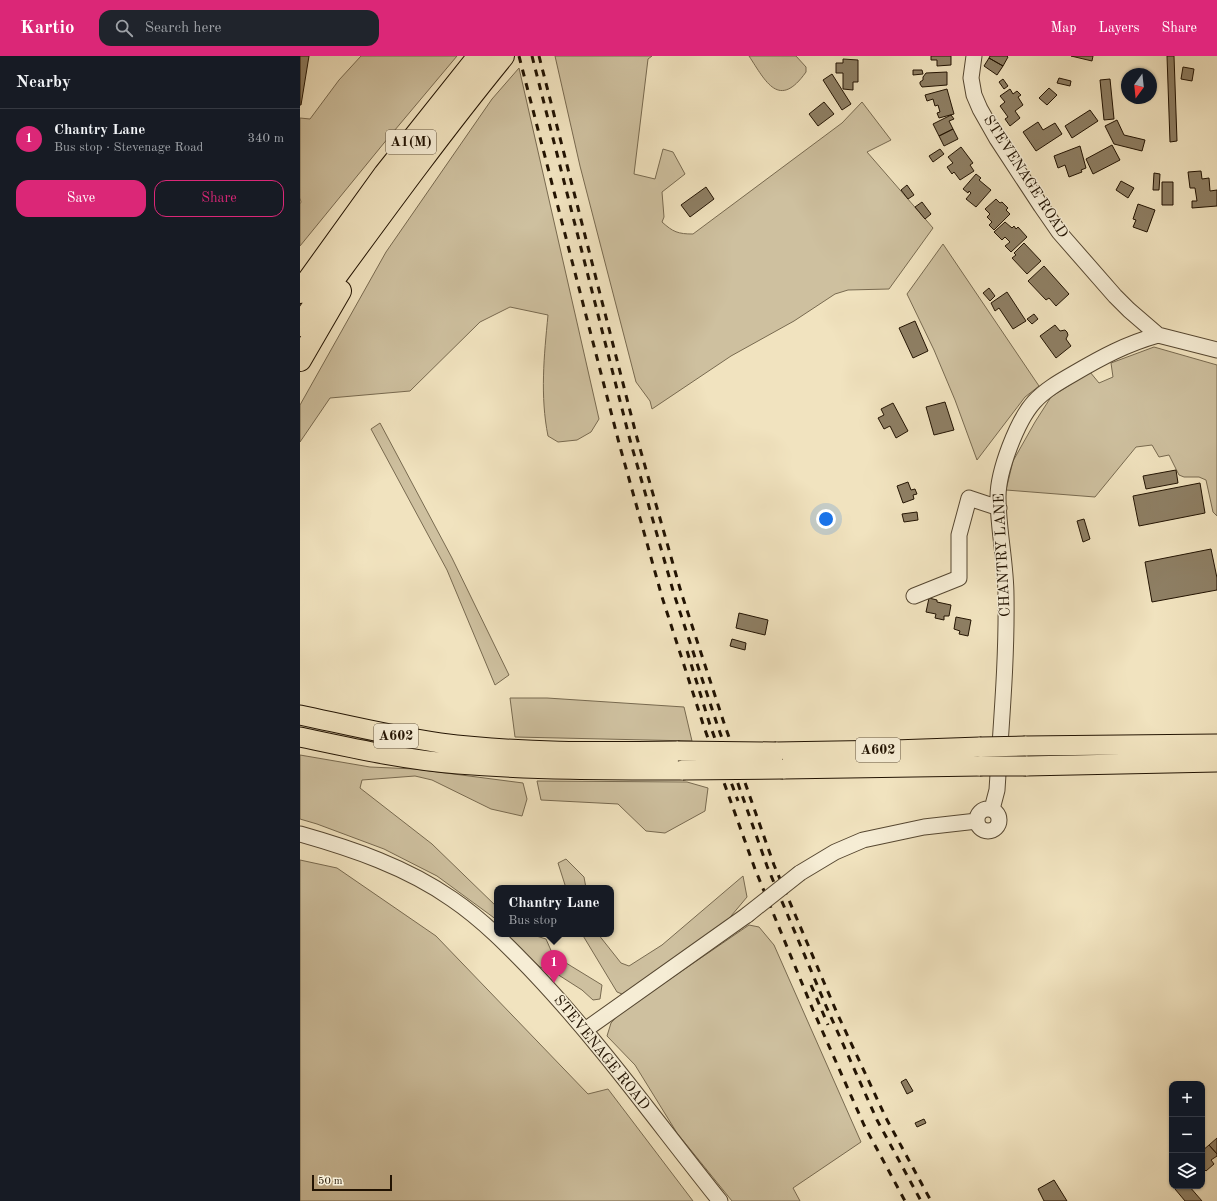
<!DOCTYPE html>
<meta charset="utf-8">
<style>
body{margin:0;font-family:"Old Standard TT",serif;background:#20242c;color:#f1f3f6}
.controls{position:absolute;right:12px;bottom:12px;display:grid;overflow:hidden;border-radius:8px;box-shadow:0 1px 3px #0004}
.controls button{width:36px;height:36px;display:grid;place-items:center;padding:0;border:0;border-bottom:1px solid #363941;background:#171b24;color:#f1f3f6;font:20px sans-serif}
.compass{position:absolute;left:821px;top:12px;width:36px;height:36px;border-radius:50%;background:#171b24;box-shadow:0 1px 3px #0004;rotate:195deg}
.scale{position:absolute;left:12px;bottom:10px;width:80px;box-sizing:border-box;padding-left:4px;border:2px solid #221302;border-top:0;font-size:11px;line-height:14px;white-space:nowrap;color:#221302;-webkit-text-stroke:3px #f6edd5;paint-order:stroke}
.you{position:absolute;left:526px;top:463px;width:14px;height:14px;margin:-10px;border:3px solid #fff;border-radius:50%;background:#1a73e8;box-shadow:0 0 0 6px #1a73e833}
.badge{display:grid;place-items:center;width:26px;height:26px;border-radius:50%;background:#db2777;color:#fff;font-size:13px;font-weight:700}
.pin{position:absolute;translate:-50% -33px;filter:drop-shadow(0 1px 2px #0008)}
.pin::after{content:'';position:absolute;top:21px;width:14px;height:12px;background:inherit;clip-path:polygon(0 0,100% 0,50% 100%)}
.popup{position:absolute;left:194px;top:829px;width:120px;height:52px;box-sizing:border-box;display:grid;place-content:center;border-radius:8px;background:#171b24;filter:drop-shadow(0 1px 3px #0005);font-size:13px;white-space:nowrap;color:#9ea1a6}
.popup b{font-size:15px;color:#f1f3f6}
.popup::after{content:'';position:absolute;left:50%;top:100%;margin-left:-8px;border:8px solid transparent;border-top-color:#171b24}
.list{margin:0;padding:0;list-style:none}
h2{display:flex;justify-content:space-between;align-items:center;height:52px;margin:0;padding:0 16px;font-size:17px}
h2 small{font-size:13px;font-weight:400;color:#9ea1a6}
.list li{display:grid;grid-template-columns:26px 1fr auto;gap:12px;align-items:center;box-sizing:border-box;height:60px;padding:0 16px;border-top:1px solid #363941}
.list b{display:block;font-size:15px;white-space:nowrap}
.list p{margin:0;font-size:13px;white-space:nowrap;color:#9ea1a6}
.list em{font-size:13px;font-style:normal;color:#9ea1a6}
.actions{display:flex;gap:8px;padding:12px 16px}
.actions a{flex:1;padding:9px 0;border:1px solid #db2777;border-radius:12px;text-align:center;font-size:14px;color:#db2777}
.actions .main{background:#db2777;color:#fff}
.icon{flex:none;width:22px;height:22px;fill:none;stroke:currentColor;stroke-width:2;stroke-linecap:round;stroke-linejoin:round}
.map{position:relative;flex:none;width:917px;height:1145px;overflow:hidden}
header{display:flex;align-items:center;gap:24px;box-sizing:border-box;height:56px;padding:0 20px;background:#db2777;color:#fff}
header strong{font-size:19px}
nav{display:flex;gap:22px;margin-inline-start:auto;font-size:14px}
.search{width:280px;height:36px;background:#20242c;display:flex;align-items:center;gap:10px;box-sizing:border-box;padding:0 14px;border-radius:12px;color:#9ea1a6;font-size:15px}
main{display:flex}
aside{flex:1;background:#171b24}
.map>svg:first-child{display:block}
.green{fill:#cec09f;stroke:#786a50}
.building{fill:#8e7f64;stroke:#221302}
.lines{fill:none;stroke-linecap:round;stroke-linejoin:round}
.minor-casing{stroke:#564731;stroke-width:17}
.major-casing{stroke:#221302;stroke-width:21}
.highway-casing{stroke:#221302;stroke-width:24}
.minor{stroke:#f6edd5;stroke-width:15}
.major{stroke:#f1e3bf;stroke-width:19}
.highway{stroke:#f1e3bf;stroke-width:22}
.rail{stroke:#221302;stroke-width:3;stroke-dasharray:7 7;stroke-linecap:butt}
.minor-bridge-casing{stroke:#564731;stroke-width:17;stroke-linecap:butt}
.major-bridge-casing{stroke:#221302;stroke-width:21;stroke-linecap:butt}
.minor-bridge{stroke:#f6edd5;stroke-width:15}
.major-bridge{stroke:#f1e3bf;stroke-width:19}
.labels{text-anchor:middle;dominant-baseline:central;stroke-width:3;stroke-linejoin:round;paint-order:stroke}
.shield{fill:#f6edd5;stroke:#625441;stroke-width:1}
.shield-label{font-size:14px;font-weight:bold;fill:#221302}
.street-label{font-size:15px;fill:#221302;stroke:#f6edd5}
</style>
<header>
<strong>Kartio</strong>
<div class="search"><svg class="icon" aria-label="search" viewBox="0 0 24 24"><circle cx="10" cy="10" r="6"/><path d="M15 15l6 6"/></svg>Search here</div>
<nav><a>Map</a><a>Layers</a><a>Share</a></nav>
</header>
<main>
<aside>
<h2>Nearby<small></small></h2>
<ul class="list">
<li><span class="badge">1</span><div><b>Chantry Lane</b><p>Bus stop · Stevenage Road</p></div><em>340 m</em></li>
</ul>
<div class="actions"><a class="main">Save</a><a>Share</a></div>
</aside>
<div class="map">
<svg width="917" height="1145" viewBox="0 0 917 1145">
<rect width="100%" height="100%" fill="#f1e3bf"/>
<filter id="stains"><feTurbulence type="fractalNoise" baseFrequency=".005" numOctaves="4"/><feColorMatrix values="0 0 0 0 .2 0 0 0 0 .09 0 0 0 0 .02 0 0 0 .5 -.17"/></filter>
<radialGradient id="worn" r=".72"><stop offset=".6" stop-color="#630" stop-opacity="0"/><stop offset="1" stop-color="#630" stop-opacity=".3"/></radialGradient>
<path class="green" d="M61 0H157L84 87 0 190V148L1 146 0 142V62L10 63 39 24Z
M255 0H352L348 3 334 118 355 123 363 93 373 96 385 118 362 136 364 161 362 166C373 176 378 178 393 178L542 67 562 46 591 84 567 96 633 172 589 233 548 234 535 238 494 265 431 300 352 353 350 345 336 326 280 110Z
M449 0H496L506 11V16C479 54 466 26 449 0Z
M219 12 299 363 291 376 277 384 258 386 248 380C240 340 244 300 248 259L210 251 180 266 110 335 30 342 0 386V349L86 196 192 43Z
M643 188 739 330 725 341 677 404 655 344 634 294 607 238Z
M854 291 917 309V460L913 456 906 424 899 421H884L879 419 869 399 859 401 852 389 836 391 795 441 706 434 713 405 735 366 751 341 790 316 799 327 813 321 811 307Z
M80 367 152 502 209 619 195 629 147 514 71 373Z
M210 642H247L384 651 392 685 215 681Z
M0 699 70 711 115 713 223 727 227 743 222 760 191 753 132 724 115 720 62 724 60 732 132 788 197 851V864L137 820 84 793 17 768 0 763Z
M237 725 387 726 408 732 405 755 365 777 346 775 318 748 241 744Z
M266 803 284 821 286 832H266L258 807Z
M0 804 37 812 136 880 288 1038 308 1033 393 1145H0Z
M443 820 447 841 421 872 340 927 322 938 317 936 282 878H298L321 907 329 910 362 889Z
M449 869 459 871 474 889 561 1086 493 1132 500 1145H432L377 1077 335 1009 307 980 311 967 319 958Z
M204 878H230L246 883 253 899 302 929 300 943 293 944 282 934 257 918 240 911Z"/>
<path class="building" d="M0 0H9L1 49H0Z
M631 0H651V9L637 10V4H631Z
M690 0H707L708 1 703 10 689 2Z
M771 0H793L792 5Z
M867 0H874L877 85 870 86Z
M689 2 703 10 697 19 684 10Z
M543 3 558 4V26H553V34L543 33V17H536V7H543Z
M883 11 894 13 892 25 881 23Z
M613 14H622L623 18 613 19Z
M647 16V29L622 31 620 28V26L623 24V21L626 17Z
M532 18 551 48 542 54 523 24Z
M759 22 771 25 770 30 757 27Z
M703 23 708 30 704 33 699 26Z
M810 23 814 63 804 64 800 24Z
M749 32 757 39 747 49 739 42Z
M647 33 654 58 639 62 637 57 640 56 638 49 635 50 633 43 627 45 625 39Z
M710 33 713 38 717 35 721 39 718 41 723 49 715 55 720 62 710 70 705 63 708 61 700 50 705 46 700 40Z
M524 46 534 58 518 70 509 58Z
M790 54 798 65 772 82 765 70Z
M651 59 654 63 649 65 653 73 639 80 633 68Z
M817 64 824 79 845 84 842 95 814 88 805 70Z
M738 66 743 74 755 67 762 78 736 95 723 76Z
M653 73 658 83 644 90 639 80Z
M812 89 820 104 793 118 786 103Z
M780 90 786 112 781 114 782 116 769 121 765 109 758 112 754 100Z
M661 91 673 107 670 109 674 115 660 124 654 116 652 118 647 111 653 107 648 101Z
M640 93 644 98 633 106 629 100Z
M901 115 902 123 909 122 910 135 917 134V150L892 152V145H897L895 132H890L888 116Z
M854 117 860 118 859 134H853Z
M676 118 681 122 679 124 691 134 676 151 666 143 671 137 669 135 668 137 663 133Z
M821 125 834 132 828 142 816 134Z
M862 126H873V149H862Z
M607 129 614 139 608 143 601 134Z
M406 131 414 143 390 161 381 149Z
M696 143 700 147 702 146 708 152 706 154 710 158 694 174 689 169 692 166 687 161 690 158 685 153Z
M622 146 631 158 625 163 615 151Z
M838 148 855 154 847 176 833 171 836 164 833 163Z
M705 166 712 172 714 170 716 173 718 171 727 181 711 196 705 190 710 186 705 181 702 184 694 176Z
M724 187 741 205 727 218 712 202 716 199 714 197Z
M744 210 769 238 756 250 749 242 746 244 728 225Z
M689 232 695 240 690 245 683 237Z
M707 236 726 265 713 273 699 252 695 255 691 247Z
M734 258 738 263 732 268 727 263Z
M615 265 628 295 613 302 599 272Z
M755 269 760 275 765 274 767 276 768 279 766 283 771 290 756 302 740 280Z
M645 346 654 374 634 379 626 351Z
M593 347 608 375 596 382 590 370 584 373 578 362 584 359 581 353Z
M876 414 878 427 846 433 843 420Z
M608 426 611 434 615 433 617 438 613 439 614 443 603 447 597 430Z
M900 427 905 457 839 470 833 440Z
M617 456 618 464 604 466 602 458Z
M784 463 790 483 783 486 777 465Z
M911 493 917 522V534L852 546 845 506Z
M629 542 637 544V546L651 549 649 560H644V564L635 562 636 558 626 556Z
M439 557 468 564 465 579 436 572Z
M656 561 671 564 668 580 659 578 660 575 654 573Z
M432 583 446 587 445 594 430 590Z
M606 1023 613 1035 607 1038 601 1026Z
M624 1063 626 1067 617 1071 615 1067Z
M917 1082V1098L909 1089Z
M909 1089 917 1098V1100L911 1104 914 1108 906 1115 902 1111V1095Z
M754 1124 767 1145H744L738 1133Z
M878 1130H889L902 1145H885L875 1133Z"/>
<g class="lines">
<defs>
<path id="minor" d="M674 0 671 22 674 39 680 53 697 83 741 150 759 176 815 240 829 254 858 279 917 294
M614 540 659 522V479L669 442 699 452
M677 764a11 11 0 1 1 22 0a11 11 0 1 1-22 0Z
M692 753 697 734C701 669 707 605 706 540 706 507 698 474 698 441 698 415 717 365 734 346 745 334 759 326 773 318 802 301 826 288 858 279
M0 778C53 793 106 811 152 843 183 864 209 891 235 918 302 989 359 1069 420 1145
M500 817 535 796 563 784 624 771 677 765
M285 974 447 859"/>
<path id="major" d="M0 659C47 669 93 680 140 687 219 697 299 696 378 695
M0 681C52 692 105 704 158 708 233 714 308 714 383 714
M725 690 917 688
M476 696 594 694 680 691
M726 710 917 706
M483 713 680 710"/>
<path id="highway" d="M0 236 85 118 179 0
M0 269C67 178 132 87 203 0
M0 304 40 235"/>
</defs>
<use href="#minor" class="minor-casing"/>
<use href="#major" class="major-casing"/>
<use href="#highway" class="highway-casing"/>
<use href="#minor" class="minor"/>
<use href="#major" class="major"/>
<use href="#highway" class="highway"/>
<path class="rail" d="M219 0 319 387 362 541 404 671 455 813 513 954 564 1069 605 1145
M232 0 330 384 374 538 417 668 467 810 526 950 577 1064 621 1145
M239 0 337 382 381 536 424 667 474 809 537 957 586 1062 631 1145
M387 595 410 669 438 745
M511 929 528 969"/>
<defs>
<path id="minor-bridge" d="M447 859 500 817"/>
<path id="major-bridge" d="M680 691 725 690
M378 695 476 696
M680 710H726
M383 714 483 713"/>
</defs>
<use href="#minor-bridge" class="minor-bridge-casing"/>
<use href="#major-bridge" class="major-bridge-casing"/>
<use href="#minor-bridge" class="minor-bridge"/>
<use href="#major-bridge" class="major-bridge"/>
</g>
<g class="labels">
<g class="shield">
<rect x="86" y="74" width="50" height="24" rx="3"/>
<rect x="74" y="668" width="44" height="24" rx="3"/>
<rect x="556" y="682" width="44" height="24" rx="3"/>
</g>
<g class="shield-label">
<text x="111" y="86">A1(M)</text>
<text x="96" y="680">A602</text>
<text x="578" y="694">A602</text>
</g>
<g class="street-label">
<text transform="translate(725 121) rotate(57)">STEVENAGE ROAD</text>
<text transform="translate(703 499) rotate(-93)">CHANTRY LANE</text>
<text transform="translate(301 997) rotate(51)">STEVENAGE ROAD</text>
</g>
</g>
<rect width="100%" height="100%" filter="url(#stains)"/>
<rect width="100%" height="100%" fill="url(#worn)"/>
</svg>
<div class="controls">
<button>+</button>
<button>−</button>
<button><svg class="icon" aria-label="layers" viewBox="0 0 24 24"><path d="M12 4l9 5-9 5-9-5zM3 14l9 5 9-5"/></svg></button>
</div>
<svg class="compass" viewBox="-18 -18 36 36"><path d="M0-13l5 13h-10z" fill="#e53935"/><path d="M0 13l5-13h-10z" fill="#9ea1a6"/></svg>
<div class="scale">50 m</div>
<div class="you"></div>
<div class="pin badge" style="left:254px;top:927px">1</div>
<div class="popup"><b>Chantry Lane</b>Bus stop</div>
</div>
</main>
